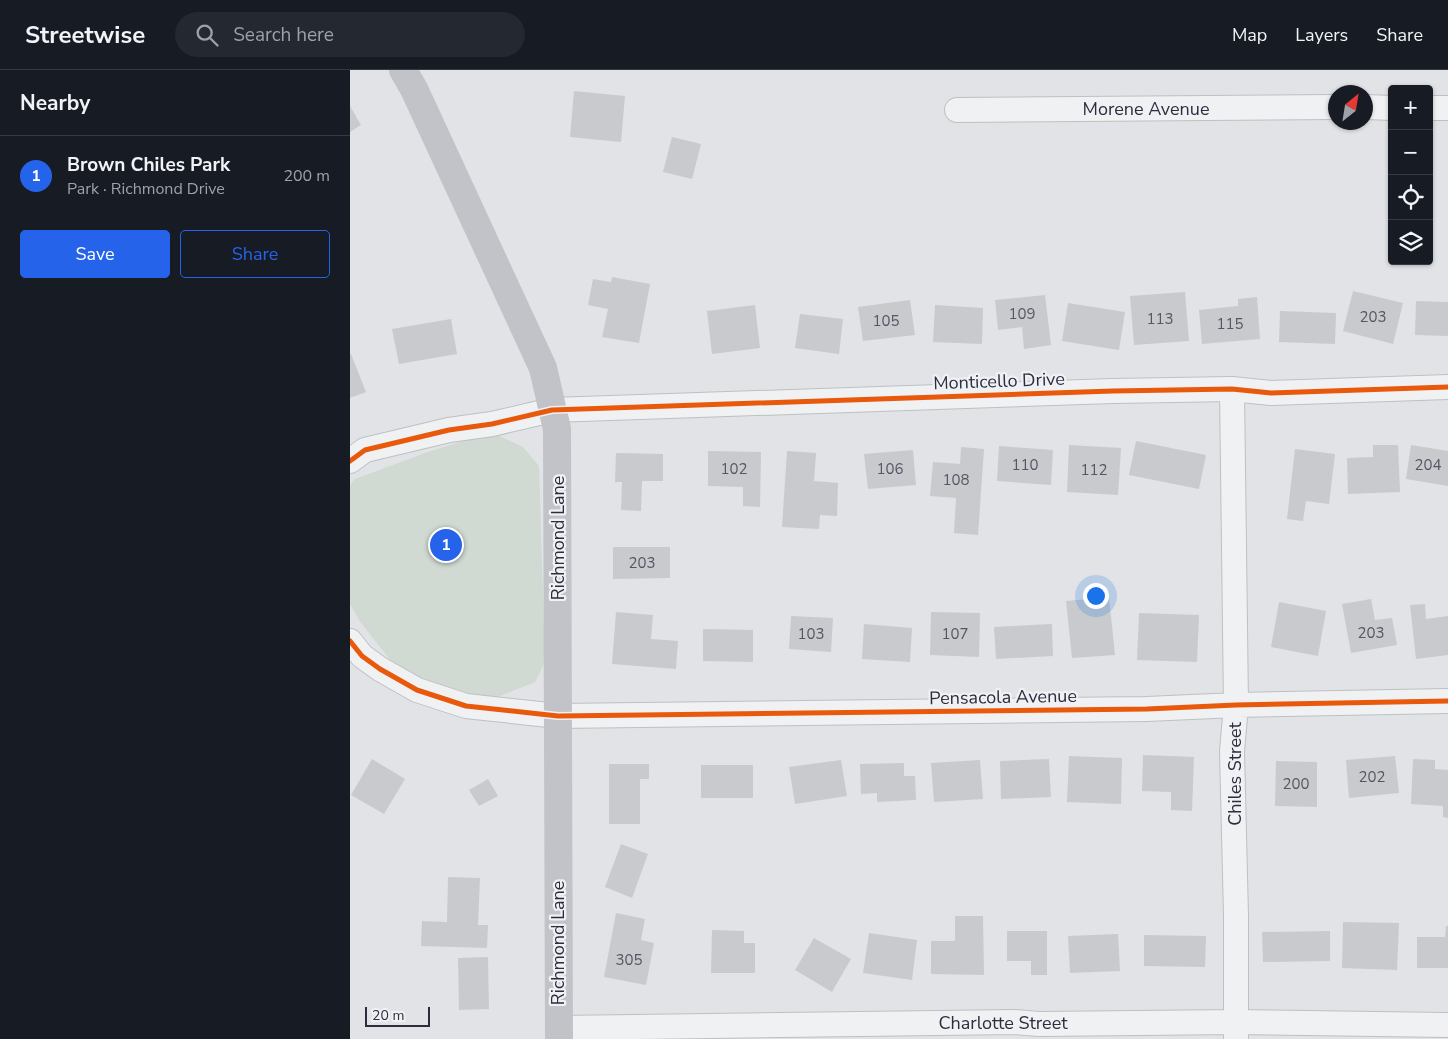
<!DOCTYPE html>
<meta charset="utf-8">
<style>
body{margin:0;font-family:"Nunito Sans",sans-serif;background:#242831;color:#f1f3f6}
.controls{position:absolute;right:15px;top:15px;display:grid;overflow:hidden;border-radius:5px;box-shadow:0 1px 4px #0004}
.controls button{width:45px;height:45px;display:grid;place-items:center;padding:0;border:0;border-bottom:1px solid #363941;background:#171b24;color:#f1f3f6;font:25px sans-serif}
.compass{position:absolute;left:978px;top:15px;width:45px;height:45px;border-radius:50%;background:#171b24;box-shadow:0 1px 4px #0004;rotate:30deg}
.scale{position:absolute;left:15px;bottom:12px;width:65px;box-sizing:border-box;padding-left:5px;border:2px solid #2a2e3d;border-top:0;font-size:14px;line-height:18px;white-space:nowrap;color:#2a2e3d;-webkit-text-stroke:4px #eff1f5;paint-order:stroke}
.you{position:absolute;left:745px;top:525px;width:18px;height:18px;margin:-12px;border:4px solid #fff;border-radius:50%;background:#1a73e8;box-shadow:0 0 0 8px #1a73e833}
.badge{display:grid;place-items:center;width:32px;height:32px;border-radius:50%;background:#2563eb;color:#fff;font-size:16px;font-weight:700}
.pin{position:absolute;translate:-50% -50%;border:2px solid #fff;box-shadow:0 1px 5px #0006}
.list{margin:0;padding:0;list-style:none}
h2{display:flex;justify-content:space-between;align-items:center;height:65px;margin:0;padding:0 20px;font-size:21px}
h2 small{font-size:16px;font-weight:400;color:#9ea1a6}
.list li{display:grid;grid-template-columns:32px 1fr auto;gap:15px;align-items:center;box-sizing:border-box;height:80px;padding:0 20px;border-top:1px solid #363941}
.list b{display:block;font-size:19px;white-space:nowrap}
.list p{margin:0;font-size:16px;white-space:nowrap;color:#9ea1a6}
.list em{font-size:16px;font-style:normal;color:#9ea1a6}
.actions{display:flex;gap:10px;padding:15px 20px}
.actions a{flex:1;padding:11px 0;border:1px solid #2563eb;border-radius:5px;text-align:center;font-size:18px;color:#2563eb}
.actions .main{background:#2563eb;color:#fff}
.icon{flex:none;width:28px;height:28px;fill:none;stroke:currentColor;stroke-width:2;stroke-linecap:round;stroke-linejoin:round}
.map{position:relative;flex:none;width:1098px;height:969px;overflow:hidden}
header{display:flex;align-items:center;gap:30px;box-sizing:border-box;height:70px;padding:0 25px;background:#171b24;border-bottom:1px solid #363941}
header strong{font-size:24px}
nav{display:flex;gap:28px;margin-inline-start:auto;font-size:18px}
.search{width:350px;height:45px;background:#242831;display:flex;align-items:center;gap:12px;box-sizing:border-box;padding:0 18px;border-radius:28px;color:#9ea1a6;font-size:19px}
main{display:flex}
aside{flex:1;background:#171b24}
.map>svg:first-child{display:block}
.green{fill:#d0d9d2}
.building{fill:#c9cace}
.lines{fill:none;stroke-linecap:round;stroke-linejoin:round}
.street-casing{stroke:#bec0c2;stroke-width:26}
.street{stroke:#f0f1f3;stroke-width:24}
.secondary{stroke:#c2c3c8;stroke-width:28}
.cycleway-casing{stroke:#eff1f5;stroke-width:8}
.cycleway{stroke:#e8590c;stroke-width:5}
.labels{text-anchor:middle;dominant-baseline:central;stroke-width:4.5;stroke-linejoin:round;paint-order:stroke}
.number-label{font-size:15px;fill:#545763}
.street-label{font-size:18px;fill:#2a2e3d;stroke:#eff1f5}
</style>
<header>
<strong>Streetwise</strong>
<div class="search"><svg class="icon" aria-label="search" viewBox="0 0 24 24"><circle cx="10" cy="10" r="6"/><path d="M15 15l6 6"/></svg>Search here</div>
<nav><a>Map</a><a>Layers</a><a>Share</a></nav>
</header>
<main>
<aside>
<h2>Nearby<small></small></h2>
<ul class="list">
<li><span class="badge">1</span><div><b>Brown Chiles Park</b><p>Park · Richmond Drive</p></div><em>200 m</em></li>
</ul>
<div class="actions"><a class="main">Save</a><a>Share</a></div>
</aside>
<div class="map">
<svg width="1098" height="969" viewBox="0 0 1098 969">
<rect width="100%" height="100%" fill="#e1e3e6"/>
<path class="green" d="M141 362 173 377 189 396 195 592 185 612 142 629 103 627 53 606 11 553 0 534V415L5 409 75 383Z"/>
<path class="building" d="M224 21 275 26 271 72 220 67Z
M0 36 11 55 0 62Z
M322 67 351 74 342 109 313 102Z
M262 207 300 214 289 273 252 267 258 239 238 235 243 209 261 212Z
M1003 221 1053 233 1043 274 993 261Z
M835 222 839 271 784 275 780 226Z
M695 225 701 275 674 279 672 257 648 260 645 230Z
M907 227 910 269 852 274 849 240 888 236V229Z
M560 230 565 265 513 271 508 237Z
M1066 231 1098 232V266L1065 265Z
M718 233 775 242 769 280 712 271Z
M405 235 410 278 362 284 357 241Z
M585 235 633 238 632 274 583 272Z
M930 241 986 243 985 274 929 272Z
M450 244 493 249 489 284 445 278Z
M101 249 107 284 49 294 42 259Z
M1 284 16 322 0 328V285Z
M786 371 856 385 849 419 779 405Z
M719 375 771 378 768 425 717 422Z
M1023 375H1048L1050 422 998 424 997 388 1023 387Z
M1061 375 1098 381V416L1056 409Z
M649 376 703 380 701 415 647 411Z
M611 377 634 379 628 465 604 463 606 428 580 426 583 392 610 394Z
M945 379 985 384 979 434 956 431 953 451 937 449Z
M563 380 566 415 518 419 514 384Z
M358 381 411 382 410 437 393 436V417L358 416Z
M437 381 466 383 464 411 488 413 487 446 470 445 469 459 432 457Z
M266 383 313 384V411H292L291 441 271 440 272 412H265Z
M263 477H320V508L263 509Z
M759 527 765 585 722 588 716 531Z
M1021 529 1025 550 1042 548 1047 575 1001 583 992 534Z
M929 532 976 541 968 586 921 577Z
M1075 534 1076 549 1098 546V585L1066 589 1060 535Z
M266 542 303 545 301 569 328 571 326 599 262 594Z
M581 542 630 543 629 587 580 585Z
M789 543 849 545 847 592 787 590Z
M441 546 483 548 481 582 439 579Z
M514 554 562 558 560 592 512 589Z
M702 554 703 586 646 589 644 557Z
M353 559 403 560V592L353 591Z
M793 685 844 687 842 741 821 740V722L792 721Z
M719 686 772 688 771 734 717 732Z
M1045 686 1049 723 999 728 996 690Z
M22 689 55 709 34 744 1 725Z
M699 689 701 727 651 729 650 691Z
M1063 689 1085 690V699L1098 700V748L1093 747V736L1061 734Z
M491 690 497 726 445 734 439 697Z
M630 690 633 729 584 732 581 693Z
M926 691 967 692V737L925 736Z
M554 693V706H565L566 730 527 732V723L511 724 510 694Z
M259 694H299V709H290V754H259Z
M351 695H403V728H351Z
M138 709 148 726 129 736 119 720Z
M271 774 298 784 282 828 255 817Z
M98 807 130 808 128 855H138L137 878 71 876 72 851 97 852Z
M266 843 295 849 291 870 304 873 296 915 254 907Z
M605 846H633L634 905 581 904V871H605Z
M993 852 1049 853 1047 900 992 898Z
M1096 856H1098V898H1067V867H1095Z
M362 860 394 861V873H405V903H361Z
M657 861H697V905H681V891H657Z
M980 861V891L913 892 912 862Z
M519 863 567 870 562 910 513 903Z
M768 864 770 901 720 903 718 866Z
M794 865 856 866 855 897 794 896Z
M464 868 501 889 482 922 445 900Z
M138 887 139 939 109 940 108 888Z"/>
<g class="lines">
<defs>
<path id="street" d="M1016 37 1042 38
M1079 38H1098
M607 40 986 37
M882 319 886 635 882 681 886 846V967
M0 391 15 380 99 360 142 354 202 340 763 321 882 319 921 323 1098 317
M0 571 12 586 30 599 67 620 116 636 208 646 797 639 886 635 1098 631
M209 958 664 952 689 954 886 952 1098 955"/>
</defs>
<use href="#street" class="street-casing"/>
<use href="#street" class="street"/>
<path class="secondary" d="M53 0 64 19 193 298 207 359 209 969"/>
<defs>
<path id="cycleway" d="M0 391 15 380 99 360 142 354 202 340 763 321 882 319 921 323 1098 317
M0 571 12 586 30 599 67 620 116 636 208 646 797 639 886 635 1098 631"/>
</defs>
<use href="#cycleway" class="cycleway-casing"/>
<use href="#cycleway" class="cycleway"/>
</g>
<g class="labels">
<g class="number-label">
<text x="672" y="244">109</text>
<text x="1023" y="247">203</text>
<text x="810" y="249">113</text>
<text x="536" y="251">105</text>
<text x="880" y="254">115</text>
<text x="675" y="395">110</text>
<text x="1078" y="395">204</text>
<text x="384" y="399">102</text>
<text x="540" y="399">106</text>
<text x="744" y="400">112</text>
<text x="606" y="410">108</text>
<text x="292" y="493">203</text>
<text x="1021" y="563">203</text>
<text x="461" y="564">103</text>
<text x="605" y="564">107</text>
<text x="1022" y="707">202</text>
<text x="946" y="714">200</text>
<text x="279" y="890">305</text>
</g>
<g class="street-label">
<text x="796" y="39">Morene Avenue</text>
<text transform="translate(649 311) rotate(-2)">Monticello Drive</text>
<text transform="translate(208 468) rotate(-90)">Richmond Lane</text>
<text transform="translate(653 627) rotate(-1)">Pensacola Avenue</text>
<text transform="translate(885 704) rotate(-90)">Chiles Street</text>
<text transform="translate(208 873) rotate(-90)">Richmond Lane</text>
<text x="653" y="953">Charlotte Street</text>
</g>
</g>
</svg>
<div class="controls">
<button>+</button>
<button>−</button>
<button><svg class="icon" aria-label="locate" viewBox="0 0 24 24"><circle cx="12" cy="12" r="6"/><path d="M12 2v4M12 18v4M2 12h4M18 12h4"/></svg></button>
<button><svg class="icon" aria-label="layers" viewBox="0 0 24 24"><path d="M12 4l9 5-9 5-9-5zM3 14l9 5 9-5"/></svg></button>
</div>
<svg class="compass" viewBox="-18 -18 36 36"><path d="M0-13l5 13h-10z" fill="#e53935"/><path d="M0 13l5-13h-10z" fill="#9ea1a6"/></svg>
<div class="scale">20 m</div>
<div class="you"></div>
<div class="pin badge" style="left:96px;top:475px">1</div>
</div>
</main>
